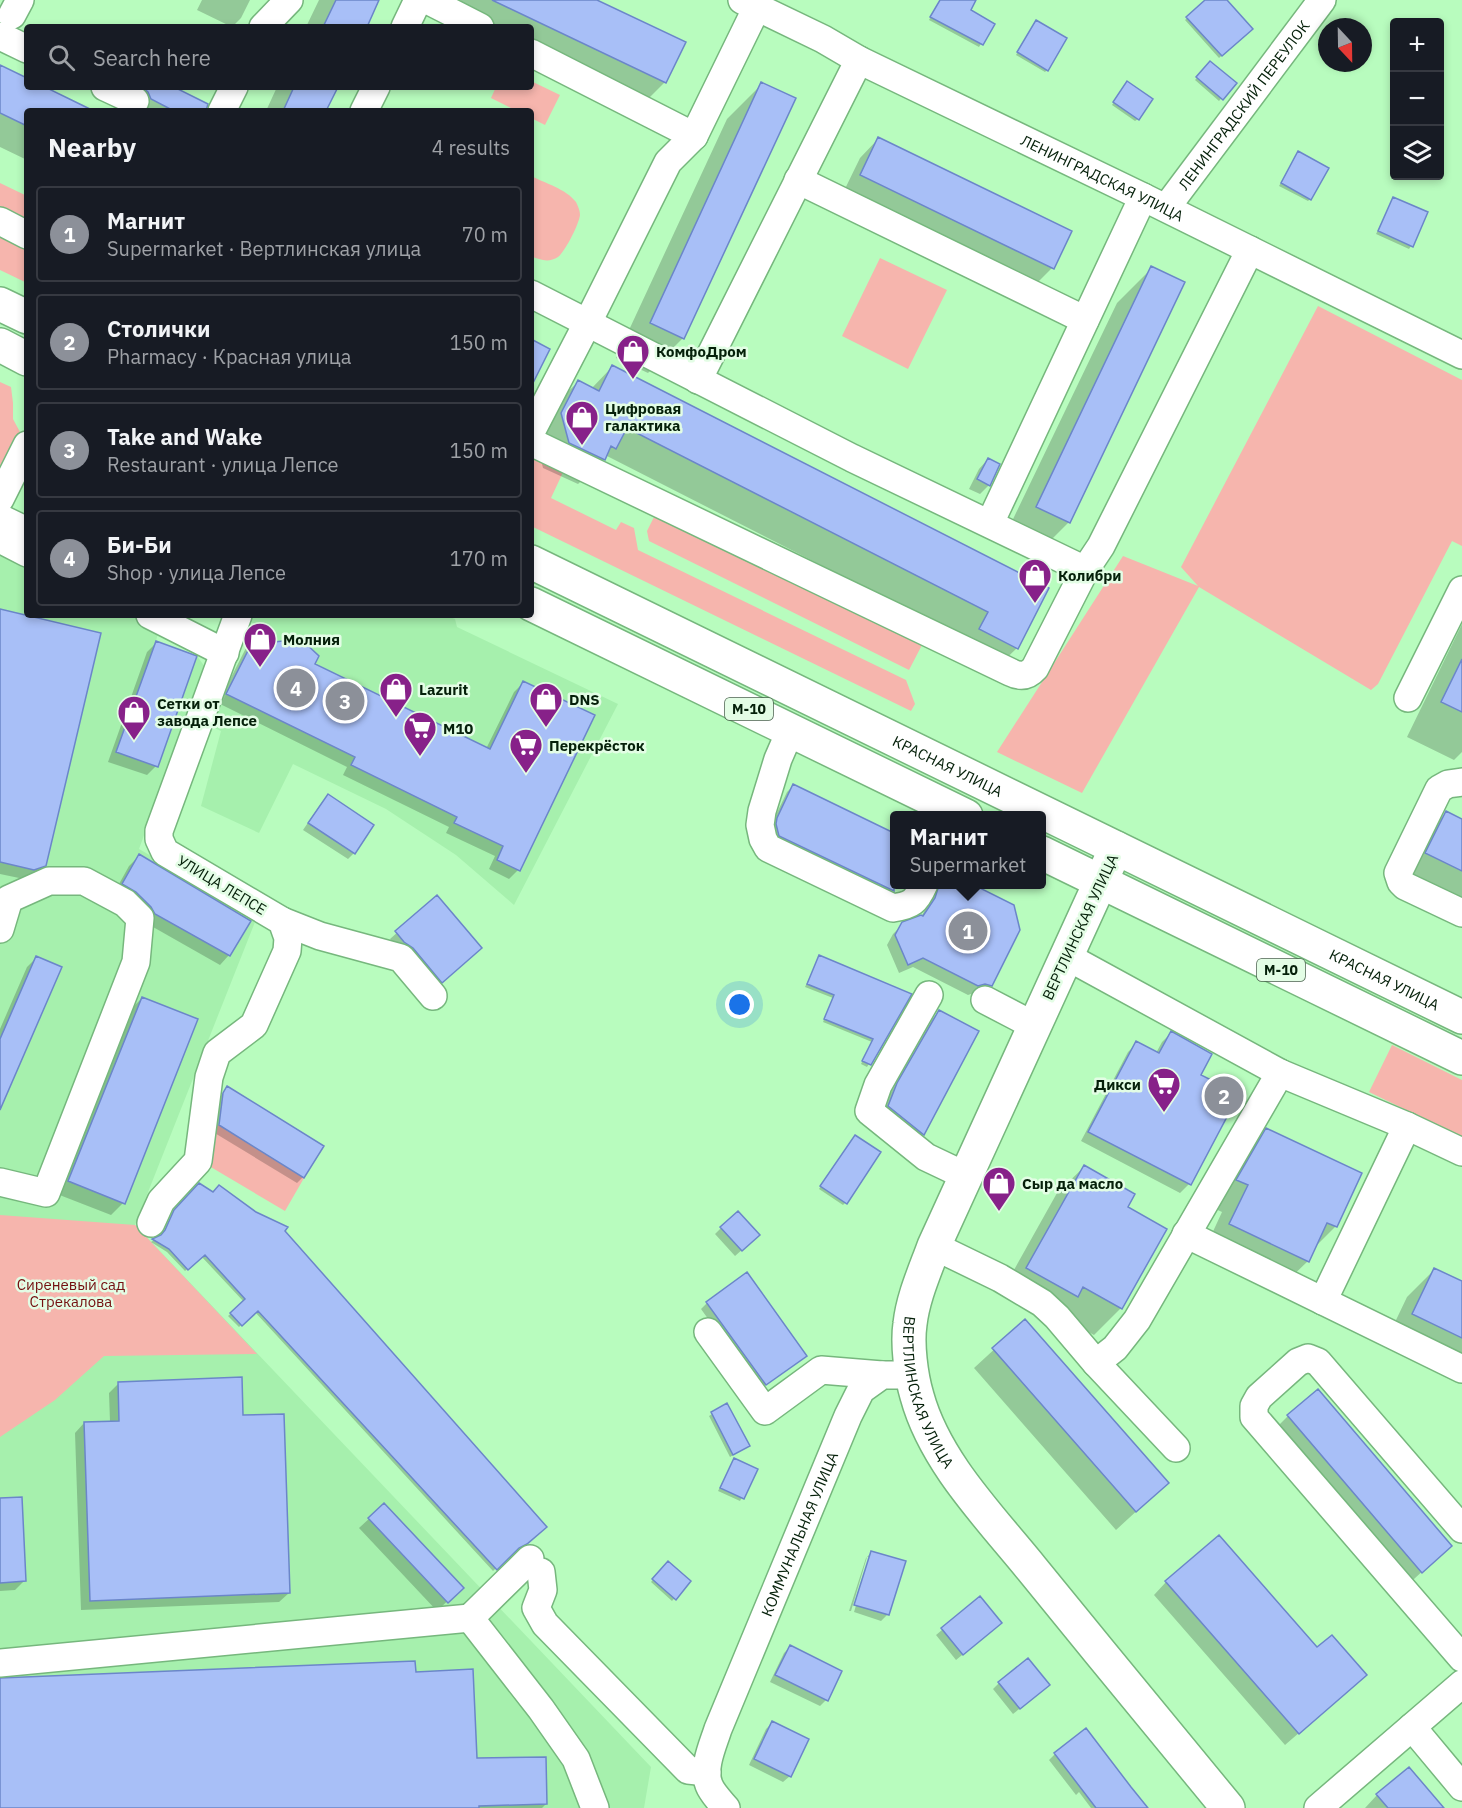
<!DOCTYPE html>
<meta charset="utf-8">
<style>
body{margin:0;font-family:"IBM Plex Sans",sans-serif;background:#242831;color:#f1f3f6}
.controls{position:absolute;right:18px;top:18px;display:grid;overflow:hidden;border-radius:6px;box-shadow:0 3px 9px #0003}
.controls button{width:54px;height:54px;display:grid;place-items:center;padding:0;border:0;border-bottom:2px solid #363941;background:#171b24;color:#f1f3f6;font:30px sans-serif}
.compass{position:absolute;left:1318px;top:18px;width:54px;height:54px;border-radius:50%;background:#171b24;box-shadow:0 3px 9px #0003;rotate:158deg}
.you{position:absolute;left:740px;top:1005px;width:21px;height:21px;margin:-15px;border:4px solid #fff;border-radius:50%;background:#1a73e8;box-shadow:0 0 0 9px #1a73e833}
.badge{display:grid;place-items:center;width:39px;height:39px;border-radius:50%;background:#8c9099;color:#fff;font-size:20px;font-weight:700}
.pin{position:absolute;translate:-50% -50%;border:3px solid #fff;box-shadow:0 2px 6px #0006}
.popup{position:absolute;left:890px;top:811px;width:156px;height:78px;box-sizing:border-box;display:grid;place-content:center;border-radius:6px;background:#171b24;filter:drop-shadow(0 2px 4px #0005);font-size:20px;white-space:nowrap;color:#9ea1a6}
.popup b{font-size:22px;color:#f1f3f6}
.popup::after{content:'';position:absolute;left:50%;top:100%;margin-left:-12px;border:12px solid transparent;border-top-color:#171b24}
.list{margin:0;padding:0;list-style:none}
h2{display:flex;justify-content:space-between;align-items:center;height:78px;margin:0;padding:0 24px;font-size:26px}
h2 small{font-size:20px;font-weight:400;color:#9ea1a6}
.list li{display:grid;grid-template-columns:39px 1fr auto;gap:18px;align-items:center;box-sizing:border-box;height:96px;margin:0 12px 12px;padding:0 12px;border:2px solid #363941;border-radius:6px}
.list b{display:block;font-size:22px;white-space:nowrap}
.list p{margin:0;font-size:20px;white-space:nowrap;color:#9ea1a6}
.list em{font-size:20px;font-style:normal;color:#9ea1a6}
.icon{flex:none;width:33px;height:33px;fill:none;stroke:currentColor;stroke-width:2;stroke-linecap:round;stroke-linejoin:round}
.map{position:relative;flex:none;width:1462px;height:1808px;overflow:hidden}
.search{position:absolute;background:#171b24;box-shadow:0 3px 9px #0003;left:24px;top:24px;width:510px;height:66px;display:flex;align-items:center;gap:15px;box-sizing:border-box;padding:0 21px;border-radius:6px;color:#9ea1a6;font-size:22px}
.panel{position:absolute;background:#171b24;box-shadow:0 3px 9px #0003;left:24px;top:108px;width:510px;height:510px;border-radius:6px}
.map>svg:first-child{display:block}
.built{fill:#a6f0ad}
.green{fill:#f6b5ad}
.shadow{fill:#0003}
.building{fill:#a8bff7;stroke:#6b86c9;stroke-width:1.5}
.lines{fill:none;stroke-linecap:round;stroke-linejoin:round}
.minor-casing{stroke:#76b77d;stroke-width:30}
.major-casing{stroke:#76b77d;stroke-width:36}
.highway-casing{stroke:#76b77d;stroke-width:36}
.minor{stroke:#fff;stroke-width:27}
.major{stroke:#fff;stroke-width:33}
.highway{stroke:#fff;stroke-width:33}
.labels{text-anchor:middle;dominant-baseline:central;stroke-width:5;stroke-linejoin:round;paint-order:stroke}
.shield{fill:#e3fde5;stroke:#48624c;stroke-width:1.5}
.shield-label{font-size:14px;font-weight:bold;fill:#05200a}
.street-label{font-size:15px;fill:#05200a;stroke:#e3fde5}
.poi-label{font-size:15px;font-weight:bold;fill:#05200a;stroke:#e3fde5;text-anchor:start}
.park-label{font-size:15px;fill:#741010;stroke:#e3fde5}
</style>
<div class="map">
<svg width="1462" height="1808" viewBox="0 0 1462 1808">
<rect width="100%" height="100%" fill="#b8fcbe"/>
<path class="built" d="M0 548 27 560V615H135L159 629 156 641 197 656 205 667 139 849 257 917 135 1225 651 1767 644 1808H0Z
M252 615H445L455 619 457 627 618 704 514 905 456 855 386 809 293 764 259 833 201 806 221 731 210 726 260 627 249 621Z"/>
<path class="green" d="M531 81 560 95 545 125 531 118V111H517L491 98 496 87H531Z
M531 176C545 183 566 189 576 202 578 206 580 211 580 215 579 224 565 252 558 257 549 263 540 260 531 256Z
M0 183 27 196V224L0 210Z
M0 235 27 248V283L0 270Z
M880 258 947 290 908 369 842 336Z
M1318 306 1462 380V546L1452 541 1378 684 1371 690 1199 587 1082 793 997 752 1123 556 1198 586 1181 567Z
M0 382 11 387 13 403V419L20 432 0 466Z
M537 454 565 468 551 498 616 530 621 522 634 528 638 550 906 680 915 704 911 711 531 526V466Z
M657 511 923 643 909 670 649 541 647 531Z
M1392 1045 1462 1080V1137L1369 1092Z
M207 1118 304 1178 285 1211 204 1163Z
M0 1215 135 1225 257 1354 104 1356 55 1400 0 1437Z"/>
<path class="shadow" d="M202 0H250L241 18 232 27 197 10Z
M319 0H378L365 27H306Z
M461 0H594L665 82 646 101 531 46V27H491L456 10Z
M940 0H975L969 11 993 24 979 47 929 20Z
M1207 0H1225L1251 29 1219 58 1185 20Z
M1034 24 1047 70 1045 72 1016 55Z
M1210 63 1235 83 1219 101 1195 80Z
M0 67 27 80V87H42L91 111H27V160L0 147Z
M762 84 683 338 648 373 616 358 727 119Z
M1125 86 1138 119 1135 121 1112 105Z
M148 87H170L182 111H146L141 109 139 103Z
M277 87H336L325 111H266Z
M878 139 1052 268 1033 287 842 195 860 158Z
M1296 156 1310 199 1308 201 1279 186Z
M1394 198 1411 246 1409 249 1376 234Z
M1152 268 1183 283 1069 522 1034 557 1002 542 1117 303Z
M612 367 1047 588 1017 648 991 673 964 638 607 456 578 484 543 468 536 440 552 407 578 382 591 389Z
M988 459 989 485 980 494 969 489 979 469Z
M0 611 44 865 35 875 24 879 0 874Z
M1462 624V752L1454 760 1407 737Z
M257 635 313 664 486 749 514 692 523 683 518 870 509 879 489 869 495 856 446 833 449 827 343 775 347 767 218 703 248 644Z
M156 643V766L147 775 108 762 147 652Z
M793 786 894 835 896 884 887 896 773 842 771 825 787 792Z
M328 796 354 853 348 859 303 830 322 802Z
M1446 813 1462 821V910L1399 880 1419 840Z
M139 856 229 955 220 965 146 923 114 893 129 866Z
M936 884H970L1013 906 991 985 981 995 974 993 968 995 913 967 899 973 887 945 893 934 903 924 921 917 926 908Z
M437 897 474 954 436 987 390 939Z
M819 957 909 995 867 1067 861 1064 872 1042 823 1022 833 998 805 987Z
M36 958 0 1095V1029L27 967Z
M142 998 123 1203 111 1215 57 1194 129 1011Z
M939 1012 977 1032 923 1134 917 1140 882 1112 886 1101 933 1018Z
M1171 1033 1199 1075 1237 1095 1189 1184 1180 1193 1081 1141 1128 1052 1137 1043 1156 1053 1162 1042Z
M227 1088 303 1177 297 1183 213 1132 217 1100Z
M1267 1130 1336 1226 1314 1248 1308 1261 1281 1287 1204 1251 1222 1212 1211 1207 1240 1157Z
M852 1139 845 1203 843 1205 819 1189Z
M1084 1167 1126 1207 1165 1229 1121 1308 1094 1335 1058 1315 1050 1323 1000 1295 1057 1193Z
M199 1185 283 1231 515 1550 493 1571 255 1312 239 1327 228 1316 244 1302 201 1256 185 1271 167 1252 151 1242 163 1234 172 1214Z
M721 1228 752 1241 735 1256 715 1234Z
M1434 1270 1462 1283V1377L1386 1341 1407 1297Z
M707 1303 805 1356 759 1390 701 1309Z
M1025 1321 1167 1483 1116 1530 974 1368Z
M118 1384 242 1417 289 1593 279 1602 81 1610 75 1433 84 1423 110 1422 109 1393Z
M727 1405 748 1446 730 1457 709 1416Z
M1288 1416 1450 1546 1402 1590 1269 1435Z
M734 1460 756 1470 740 1501 718 1491Z
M0 1499 24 1581 15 1590 0 1591Z
M384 1505 461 1588 437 1611 359 1528Z
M872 1552 904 1562 887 1615 881 1621 854 1612 871 1557H867L851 1611H849L866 1558Z
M668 1563 689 1582 672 1601 651 1582Z
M1166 1582 1352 1687 1285 1745 1154 1595Z
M980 1598 994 1629 956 1660 936 1635Z
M790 1647 826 1700 820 1706 770 1682 784 1653Z
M414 1673 475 1760 546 1804 542 1808H0V1680Z
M999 1683 1042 1691 1013 1714 993 1689Z
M772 1723 790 1776 783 1782 749 1765 766 1729Z
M1055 1754 1146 1808H1091L1079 1792 1076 1795 1049 1760Z
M1377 1795 1442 1808H1365Z"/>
<path class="building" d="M336 0H379L367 27H323Z
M492 0H597L686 42 666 83Z
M940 0H976L971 10 995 24 983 45 930 17Z
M1205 0H1227L1253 29 1222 56 1186 17Z
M1036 20 1067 38 1048 71 1017 52Z
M1210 61 1237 83 1223 100 1196 77Z
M0 65 27 78V87H45L94 111H27V126L0 113Z
M1127 81 1153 99 1139 120 1113 102Z
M761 82 796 98 684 339 650 323Z
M142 87H174L208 104 206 111H174L151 99 148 92Z
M294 87H338L326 111H283Z
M878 137 1072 231 1054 269 860 175Z
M1298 151 1329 168 1311 200 1281 183Z
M1393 197 1428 212 1413 247 1378 231Z
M1151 266 1185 282 1070 523 1036 507Z
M531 339 550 349 531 387Z
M612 365 1049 588 1018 649 979 629 988 612 627 428 616 449 611 446 605 460 569 443 561 413 578 380 599 391Z
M988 458 1000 464 990 486 977 479Z
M0 609 101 633 46 866 34 870 0 862Z
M257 633 274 642 292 640 305 643 319 656 315 664 490 749 523 681 595 715 520 871 497 860 503 846 454 823 457 817 351 765 355 757 226 694Z
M156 641 197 656 158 767 116 752Z
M1462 659V712L1441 702Z
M793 784 894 833V891L779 836 776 824 777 818Z
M328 794 374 825 355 854 308 823Z
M1446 811 1462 819V871L1425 853Z
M139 854 251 921 230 956 155 914 151 907 136 892 122 884Z
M939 885H974L1014 905 1020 930 992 986 985 984 978 986 923 958 908 965 895 935 902 922 921 915 923 916 935 898Z
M437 895 482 948 442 983 413 948 404 942 395 931Z
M819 955 912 994 871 1065 862 1061 873 1039 824 1019 834 995 807 984Z
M36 956 62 967 0 1110V1039Z
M142 997 198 1019 125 1204 68 1181Z
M939 1010 979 1031 924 1135 888 1106 897 1083Z
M1171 1031 1212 1054 1201 1075 1239 1094 1191 1185 1088 1132 1136 1041 1159 1053Z
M227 1086 324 1146 304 1178 219 1125 223 1093Z
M1266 1128 1362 1173 1337 1227 1327 1223 1309 1262 1229 1224 1248 1185 1236 1180Z
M855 1135 881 1152 847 1204 820 1186Z
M1084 1165 1135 1194 1128 1207 1167 1229 1122 1309 1083 1287 1078 1297 1026 1268Z
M199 1183 213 1192 219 1185 256 1212 288 1227 285 1231 547 1527 527 1544 519 1548 497 1570 258 1311 242 1326 230 1313 245 1299 205 1255 188 1270 169 1249 152 1239 161 1235 165 1230 174 1210Z
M738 1211 760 1235 742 1251 720 1227Z
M1434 1268 1462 1281V1338L1412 1314Z
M747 1272 807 1356 766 1385 706 1302Z
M1025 1319 1169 1483 1136 1512 992 1348Z
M242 1377 243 1415 284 1414 290 1593 90 1601 84 1422 119 1421 118 1382Z
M1318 1389 1452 1546 1422 1573 1287 1415Z
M727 1403 750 1446 733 1455 711 1412Z
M734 1458 758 1469 744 1499 720 1488Z
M22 1497 26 1581 0 1583V1498Z
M384 1503 464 1588 448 1603 368 1518Z
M1219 1535 1317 1647 1332 1635 1367 1675 1299 1734 1165 1581Z
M871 1551 906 1561 889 1615 854 1605Z
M668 1561 691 1581 676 1600 652 1579Z
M980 1596 1002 1623 963 1655 941 1628Z
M790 1645 842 1671 828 1701 775 1675Z
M1028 1658 1050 1685 1020 1709 998 1682Z
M415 1661 416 1672 473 1669 477 1758 546 1757 547 1804 479 1806V1808H0V1678Z
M772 1721 809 1739 791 1777 754 1759Z
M1086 1728 1131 1787 1148 1808H1096L1054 1753Z
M1409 1767 1444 1808H1388L1376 1794Z"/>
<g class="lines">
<defs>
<g id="minor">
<path d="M427 0 480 27"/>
<path id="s1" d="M742 0 823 39 859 60 1143 197 1462 355"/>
<path d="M12 15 20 0"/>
<path d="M263 27 289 0"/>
<path d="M405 27 418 0"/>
<path d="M0 36 27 49"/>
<path d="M531 53 694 136"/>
<path d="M105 87 135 101"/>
<path d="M222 111 234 87"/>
<path d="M364 111 376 87"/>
<path d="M798 180 1085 320"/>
<path id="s2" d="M1166 208 1322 0"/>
<path d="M0 221 27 235"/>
<path d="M531 294 852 458 1085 570"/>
<path d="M698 380 859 60"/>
<path d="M531 432 588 322 668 162 694 136 757 7"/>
<path d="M531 442 1010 672C1020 677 1027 677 1035 668L1085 570 1101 546 1250 250"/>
<path d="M0 499 27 445"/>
<path d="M0 518 27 531"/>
<path d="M990 523 1143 197"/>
<path d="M0 539 27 553"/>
<path d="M150 615 225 653"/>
<path d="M1408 698 1462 590"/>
<path d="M791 729 778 759 762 811 760 825 763 839 768 848 893 908C912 905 916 902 924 884"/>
<path d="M1462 782 1448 784 1439 789 1398 873 1401 882 1405 886 1462 913"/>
<path d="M282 921 320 936 401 958 433 996"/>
<path d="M0 929 9 899 49 881H84L125 903 140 918 136 962 46 1193 0 1182"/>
<path d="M1066 956 1280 1073 1407 1126 1462 1152"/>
<path d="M929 995 878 1085 869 1111 926 1157 966 1176"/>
<path d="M985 1000 1035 1026"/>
<path d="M151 1223 161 1201 198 1161 209 1077 217 1053 254 1025 287 951 288 938 282 921 165 852 159 839V831L238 615"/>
<path d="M1186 1234 1462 1369"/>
<path d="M934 1246 1000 1278 1042 1303 1057 1317 1096 1363 1115 1348 1137 1320 1280 1073"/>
<path d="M1323 1301 1407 1126"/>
<path d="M708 1332 765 1411 821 1370 882 1375"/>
<path d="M1096 1363 1176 1448"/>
<path d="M1462 1529 1318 1362 1308 1358 1298 1362 1259 1397 1254 1406V1417L1462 1658"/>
<path d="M530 1559 470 1618 541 1709 576 1759 595 1808"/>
<path d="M541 1572 543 1590 536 1608 545 1624 688 1770 707 1772"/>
<path d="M0 1663 470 1618"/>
<path d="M1412 1727 1462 1787"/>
<path id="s3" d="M726 1808C720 1801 712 1793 709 1785 702 1768 713 1745 718 1729L848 1416 861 1390 882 1375H913"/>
<path d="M1318 1808 1462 1684"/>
</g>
<g id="major">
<path id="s4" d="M1116 848 934 1246C925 1271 913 1297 910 1324 907 1344 911 1376 917 1396 935 1462 990 1517 1032 1569 1097 1649 1162 1728 1228 1808"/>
</g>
<g id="highway">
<path d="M0 304 27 317"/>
<path d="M0 345 27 359"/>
<path id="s5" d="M531 562 1462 1017"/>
<path d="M531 604 966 816"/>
<path d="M1042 853 1462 1058"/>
</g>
</defs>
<use href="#minor" class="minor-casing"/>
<use href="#major" class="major-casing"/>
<use href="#highway" class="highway-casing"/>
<use href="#minor" class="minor"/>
<use href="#major" class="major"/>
<use href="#highway" class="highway"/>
</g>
<defs>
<symbol id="shop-pin" viewBox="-11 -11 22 30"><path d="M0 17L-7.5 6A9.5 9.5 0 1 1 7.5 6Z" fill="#872189" stroke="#e3fde5"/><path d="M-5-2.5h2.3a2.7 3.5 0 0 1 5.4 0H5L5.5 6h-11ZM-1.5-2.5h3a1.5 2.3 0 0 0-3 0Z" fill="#fff"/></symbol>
<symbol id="supermarket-pin" viewBox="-11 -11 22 30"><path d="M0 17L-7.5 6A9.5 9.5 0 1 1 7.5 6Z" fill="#872189" stroke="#e3fde5"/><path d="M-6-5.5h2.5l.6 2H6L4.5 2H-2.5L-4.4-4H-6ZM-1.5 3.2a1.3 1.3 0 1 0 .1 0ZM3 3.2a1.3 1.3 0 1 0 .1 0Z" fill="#fff"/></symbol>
</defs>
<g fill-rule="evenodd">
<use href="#shop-pin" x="614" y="332" width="38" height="52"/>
<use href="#shop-pin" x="563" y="398" width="38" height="52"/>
<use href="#shop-pin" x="1016" y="556" width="38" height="52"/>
<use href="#shop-pin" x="241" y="620" width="38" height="52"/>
<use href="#shop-pin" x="377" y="670" width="38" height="52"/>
<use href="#shop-pin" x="527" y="680" width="38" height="52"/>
<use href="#shop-pin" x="115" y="693" width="38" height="52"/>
<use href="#supermarket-pin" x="401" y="709" width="38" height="52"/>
<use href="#supermarket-pin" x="507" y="726" width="38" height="52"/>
<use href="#supermarket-pin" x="1145" y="1065" width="38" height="52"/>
<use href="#shop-pin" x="980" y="1164" width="38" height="52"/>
</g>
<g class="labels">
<g class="shield">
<rect x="725" y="698" width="48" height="22" rx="4.5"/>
<rect x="1257" y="959" width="48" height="22" rx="4.5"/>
</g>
<g class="shield-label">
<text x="749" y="709">М-10</text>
<text x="1281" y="970">М-10</text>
</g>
<g class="street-label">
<text stroke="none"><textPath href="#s2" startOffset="129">ЛЕНИНГРАДСКИЙ ПЕРЕУЛОК</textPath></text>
<text stroke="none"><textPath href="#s1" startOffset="402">ЛЕНИНГРАДСКАЯ УЛИЦА</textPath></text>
<text stroke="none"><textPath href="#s5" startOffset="464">КРАСНАЯ УЛИЦА</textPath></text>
<text transform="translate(222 885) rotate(31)">УЛИЦА ЛЕПСЕ</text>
<text transform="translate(1080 927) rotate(-65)">ВЕРТЛИНСКАЯ УЛИЦА</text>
<text stroke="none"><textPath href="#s5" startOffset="950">КРАСНАЯ УЛИЦА</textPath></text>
<text stroke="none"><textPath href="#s4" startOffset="591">ВЕРТЛИНСКАЯ УЛИЦА</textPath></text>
<text stroke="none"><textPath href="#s3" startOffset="298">КОММУНАЛЬНАЯ УЛИЦА</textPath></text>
</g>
<g class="poi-label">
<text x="656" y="351">КомфоДром</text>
<text x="605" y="408">Цифровая<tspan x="605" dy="17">галактика</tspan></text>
<text x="1058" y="575">Колибри</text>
<text x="283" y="639">Молния</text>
<text x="419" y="689">Lazurit</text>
<text x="569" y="699">DNS</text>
<text x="157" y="703">Сетки от<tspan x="157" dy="17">завода Лепсе</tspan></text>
<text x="443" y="728">М10</text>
<text x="549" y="745">Перекрёсток</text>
<text x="1141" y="1084" text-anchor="end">Дикси</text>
<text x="1022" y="1183">Сыр да масло</text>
</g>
<g class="park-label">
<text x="71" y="1284">Сиреневый сад<tspan x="71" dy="17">Стрекалова</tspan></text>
</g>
</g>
</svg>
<div class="controls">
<button>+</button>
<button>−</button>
<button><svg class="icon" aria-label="layers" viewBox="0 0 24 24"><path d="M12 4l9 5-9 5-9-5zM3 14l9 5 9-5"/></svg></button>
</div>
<svg class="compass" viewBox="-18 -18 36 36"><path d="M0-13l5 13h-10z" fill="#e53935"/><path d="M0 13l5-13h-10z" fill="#9ea1a6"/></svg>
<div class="you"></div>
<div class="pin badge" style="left:968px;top:931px">1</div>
<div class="popup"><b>Магнит</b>Supermarket</div>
<div class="pin badge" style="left:1224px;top:1096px">2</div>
<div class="pin badge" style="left:345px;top:701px">3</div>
<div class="pin badge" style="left:296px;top:688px">4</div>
<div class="search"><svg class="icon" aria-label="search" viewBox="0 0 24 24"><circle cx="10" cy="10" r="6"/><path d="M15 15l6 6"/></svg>Search here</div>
<section class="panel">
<h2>Nearby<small>4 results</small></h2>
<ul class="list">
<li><span class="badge">1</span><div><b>Магнит</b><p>Supermarket · Вертлинская улица</p></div><em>70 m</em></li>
<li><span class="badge">2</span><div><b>Столички</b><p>Pharmacy · Красная улица</p></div><em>150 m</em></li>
<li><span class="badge">3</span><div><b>Take and Wake</b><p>Restaurant · улица Лепсе</p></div><em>150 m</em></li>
<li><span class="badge">4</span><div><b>Би-Би</b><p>Shop · улица Лепсе</p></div><em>170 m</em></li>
</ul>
</section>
</div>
